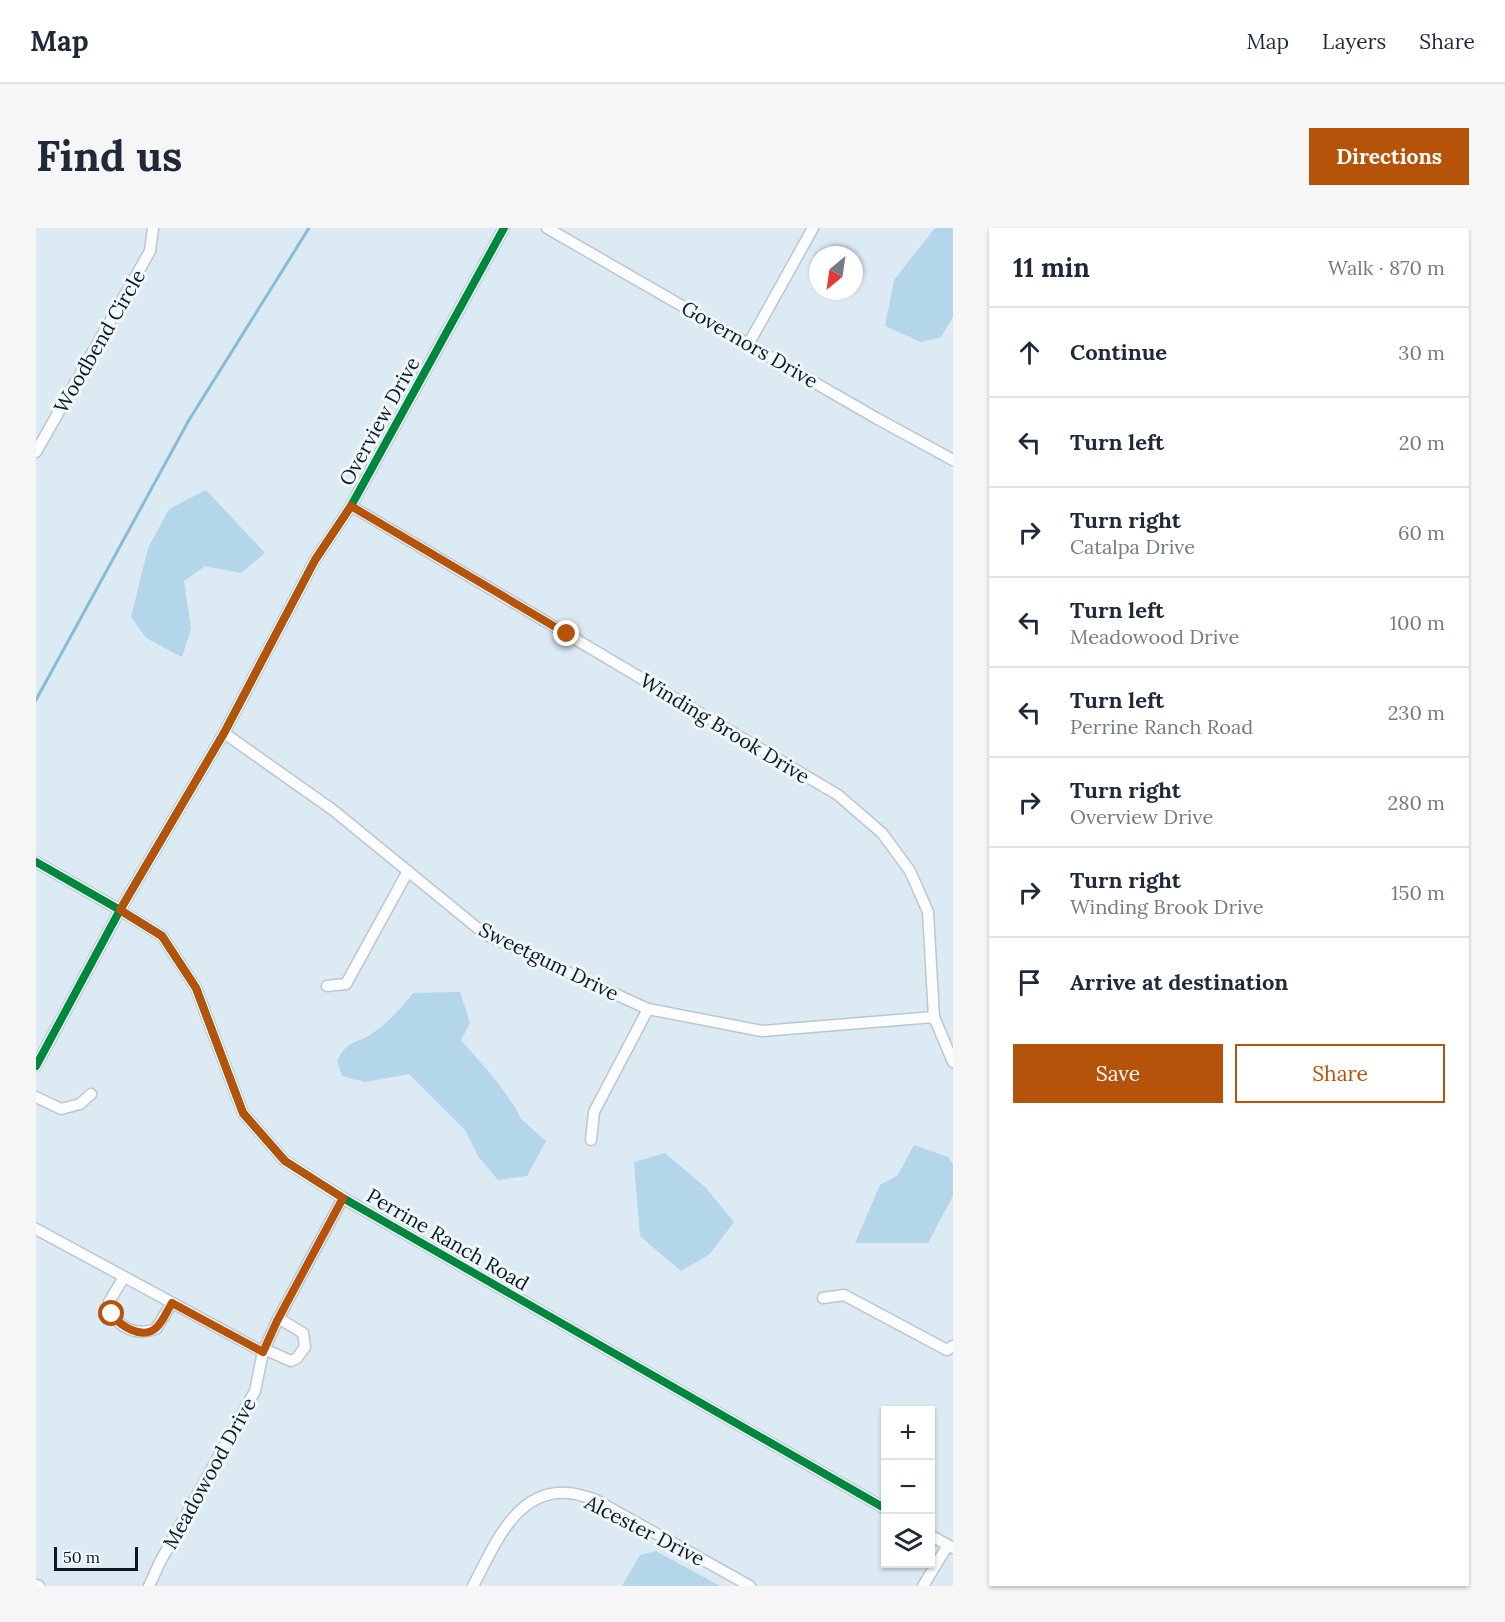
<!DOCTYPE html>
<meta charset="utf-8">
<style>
body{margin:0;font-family:Lora,serif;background:#f6f6f7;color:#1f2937}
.controls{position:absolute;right:18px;bottom:18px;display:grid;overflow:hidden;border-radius:0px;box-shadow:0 2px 4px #0004}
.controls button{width:54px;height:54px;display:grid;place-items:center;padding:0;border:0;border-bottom:2px solid #e0e1e3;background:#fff;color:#1f2937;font:30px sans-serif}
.compass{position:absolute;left:773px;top:18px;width:54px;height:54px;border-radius:50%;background:#fff;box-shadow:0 2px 4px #0004;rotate:209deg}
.scale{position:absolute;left:18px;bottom:15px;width:84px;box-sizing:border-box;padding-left:6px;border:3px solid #0d1920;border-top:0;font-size:16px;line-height:21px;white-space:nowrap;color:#0d1920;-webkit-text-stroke:4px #f0f7fb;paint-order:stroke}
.stop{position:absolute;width:18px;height:18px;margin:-14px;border:4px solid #b45309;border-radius:50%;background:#fff}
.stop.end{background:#b45309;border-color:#fff;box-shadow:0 2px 6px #0008}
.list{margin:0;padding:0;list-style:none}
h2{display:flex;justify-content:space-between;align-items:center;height:78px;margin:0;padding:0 24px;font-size:26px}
h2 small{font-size:20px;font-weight:400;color:#747a83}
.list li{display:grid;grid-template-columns:39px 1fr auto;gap:18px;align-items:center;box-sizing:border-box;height:90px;padding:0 24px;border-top:2px solid #e0e1e3}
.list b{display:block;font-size:22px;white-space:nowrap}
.list p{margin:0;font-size:20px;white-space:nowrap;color:#747a83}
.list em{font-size:20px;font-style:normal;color:#747a83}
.actions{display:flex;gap:12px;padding:18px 24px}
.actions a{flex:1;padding:14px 0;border:2px solid #b45309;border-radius:0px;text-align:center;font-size:21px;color:#b45309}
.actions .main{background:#b45309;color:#fff}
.icon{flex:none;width:33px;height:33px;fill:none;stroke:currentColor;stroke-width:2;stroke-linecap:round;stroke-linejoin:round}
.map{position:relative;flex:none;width:917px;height:1358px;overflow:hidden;border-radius:0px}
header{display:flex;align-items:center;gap:36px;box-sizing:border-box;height:84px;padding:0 30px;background:#fff;border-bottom:2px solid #e0e1e3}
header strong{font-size:28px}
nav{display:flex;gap:33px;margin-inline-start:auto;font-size:21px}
.intro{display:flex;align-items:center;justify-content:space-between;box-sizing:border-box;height:144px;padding:0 36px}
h1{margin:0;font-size:42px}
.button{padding:15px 27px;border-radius:0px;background:#b45309;color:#fff;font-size:21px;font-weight:700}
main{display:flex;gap:36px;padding:0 36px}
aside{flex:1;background:#fff;border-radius:0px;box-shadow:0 2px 4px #0004}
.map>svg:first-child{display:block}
.green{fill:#b4d6ea}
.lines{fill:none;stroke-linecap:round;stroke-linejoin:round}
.stream{stroke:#87bbd7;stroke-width:3}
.minor-casing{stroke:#bbc7cf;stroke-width:13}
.minor{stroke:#fafcfd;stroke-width:10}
.cycleway-casing{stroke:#f0f7fb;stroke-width:11}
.cycleway{stroke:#00873e;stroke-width:8}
.route{stroke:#b45309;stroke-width:8}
.labels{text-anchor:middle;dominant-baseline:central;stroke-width:6;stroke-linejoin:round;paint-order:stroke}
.street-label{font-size:20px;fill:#0d1920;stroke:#f0f7fb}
</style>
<header>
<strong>Map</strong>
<nav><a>Map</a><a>Layers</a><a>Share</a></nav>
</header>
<div class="intro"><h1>Find us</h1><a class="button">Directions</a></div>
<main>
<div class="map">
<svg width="917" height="1358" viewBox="0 0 917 1358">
<rect width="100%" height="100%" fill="#dceaf3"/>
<path class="green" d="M899 0H917V89L905 109 885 114 849 98 858 52Z
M170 262 229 325 205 345 169 338 148 353 155 401 146 429 110 410 95 389 112 320 133 281Z
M424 764 434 795 425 812 458 850 479 879 485 891 510 913 491 948 462 952 442 928 429 902 373 846 329 854 306 848 301 833C314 809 318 818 337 805 353 794 365 780 377 765Z
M878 917 912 929 917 936V968L892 1015H819L844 957 862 947Z
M629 925 670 960 698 994 674 1026 645 1043 604 1008 598 934Z
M620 1323 684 1358H586L604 1327Z"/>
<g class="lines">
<path class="stream" d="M0 472 153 192 273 0"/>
<defs>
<path id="minor" d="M511 0 840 190 917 232
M713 115 777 0
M0 224 114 23 117 0
M315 278 802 567 846 605 874 643 892 684 898 789 917 834
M188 505 297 582 450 707 612 781 726 803 898 789
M0 634 84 682 126 708 160 760 207 885 249 933 307 970 850 1281
M291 758 310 756 372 643
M0 838 84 682 188 505 279 332 315 278 468 0
M0 869 25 881 44 876 55 866
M555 912 558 884 612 781
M0 1001 227 1124
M88 1049 73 1074C77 1098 98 1109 120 1101L136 1075
M787 1070 808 1067 911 1122 917 1118
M228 1121 255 1133 261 1130 269 1119 267 1105 242 1090
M894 1307 917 1320
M0 1357 3 1358
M113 1358 124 1334 219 1163 227 1124 241 1093 307 970
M437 1358C457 1321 479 1261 531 1265 540 1265 550 1269 558 1271L714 1358
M887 1358 912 1317"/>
</defs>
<use href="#minor" class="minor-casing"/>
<use href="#minor" class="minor"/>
<defs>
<path id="cycleway" d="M0 634 84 682 126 708 160 760 207 885 249 933 307 970 850 1281
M0 838 84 682 188 505 279 332 315 278 468 0"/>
</defs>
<use href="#cycleway" class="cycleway-casing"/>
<use href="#cycleway" class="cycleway"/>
</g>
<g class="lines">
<path class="route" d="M76 1086C84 1098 107 1113 121 1099 127 1093 131 1083 136 1075L227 1124 241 1093 307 970 249 933 207 885 160 760 126 708 84 682 188 505 279 332 315 278 531 406"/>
</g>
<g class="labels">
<g class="street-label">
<text transform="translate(63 113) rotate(-60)">Woodbend Circle</text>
<text transform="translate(714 116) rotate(30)">Governors Drive</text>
<text transform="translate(343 193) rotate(-61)">Overview Drive</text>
<text transform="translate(689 500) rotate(31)">Winding Brook Drive</text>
<text transform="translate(513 733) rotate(26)">Sweetgum Drive</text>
<text transform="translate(412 1011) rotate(30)">Perrine Ranch Road</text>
<text transform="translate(173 1245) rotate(-61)">Meadowood Drive</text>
<text transform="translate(609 1302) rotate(27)">Alcester Drive</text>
</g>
</g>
</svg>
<div class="controls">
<button>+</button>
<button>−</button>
<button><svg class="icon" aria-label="layers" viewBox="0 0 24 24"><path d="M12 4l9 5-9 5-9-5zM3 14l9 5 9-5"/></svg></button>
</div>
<svg class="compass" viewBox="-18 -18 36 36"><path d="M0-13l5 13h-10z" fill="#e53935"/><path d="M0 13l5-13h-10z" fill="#747a83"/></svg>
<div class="scale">50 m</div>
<div class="stop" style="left:76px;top:1086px"></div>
<div class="stop end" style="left:531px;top:406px"></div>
</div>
<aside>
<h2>11 min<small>Walk · 870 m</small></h2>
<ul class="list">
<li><svg class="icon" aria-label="ahead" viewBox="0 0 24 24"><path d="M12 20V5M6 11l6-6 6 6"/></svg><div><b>Continue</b></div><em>30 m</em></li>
<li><svg class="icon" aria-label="left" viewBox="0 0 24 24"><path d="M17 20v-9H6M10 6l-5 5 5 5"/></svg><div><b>Turn left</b></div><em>20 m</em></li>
<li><svg class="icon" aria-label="right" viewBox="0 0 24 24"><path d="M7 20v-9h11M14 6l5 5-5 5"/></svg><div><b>Turn right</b><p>Catalpa Drive</p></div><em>60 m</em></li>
<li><svg class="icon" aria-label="left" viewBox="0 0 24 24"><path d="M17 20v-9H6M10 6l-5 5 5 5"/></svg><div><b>Turn left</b><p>Meadowood Drive</p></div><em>100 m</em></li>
<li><svg class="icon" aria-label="left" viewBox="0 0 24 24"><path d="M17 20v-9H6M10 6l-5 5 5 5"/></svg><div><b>Turn left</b><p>Perrine Ranch Road</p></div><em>230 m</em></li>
<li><svg class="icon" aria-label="right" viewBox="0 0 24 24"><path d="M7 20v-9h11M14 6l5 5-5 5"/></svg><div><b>Turn right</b><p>Overview Drive</p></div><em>280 m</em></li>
<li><svg class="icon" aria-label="right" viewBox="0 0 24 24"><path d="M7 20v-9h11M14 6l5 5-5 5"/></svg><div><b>Turn right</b><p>Winding Brook Drive</p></div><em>150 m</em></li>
<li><svg class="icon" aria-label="arrive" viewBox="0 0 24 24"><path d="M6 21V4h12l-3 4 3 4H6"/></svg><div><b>Arrive at destination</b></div></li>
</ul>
<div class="actions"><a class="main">Save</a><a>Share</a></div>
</aside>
</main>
